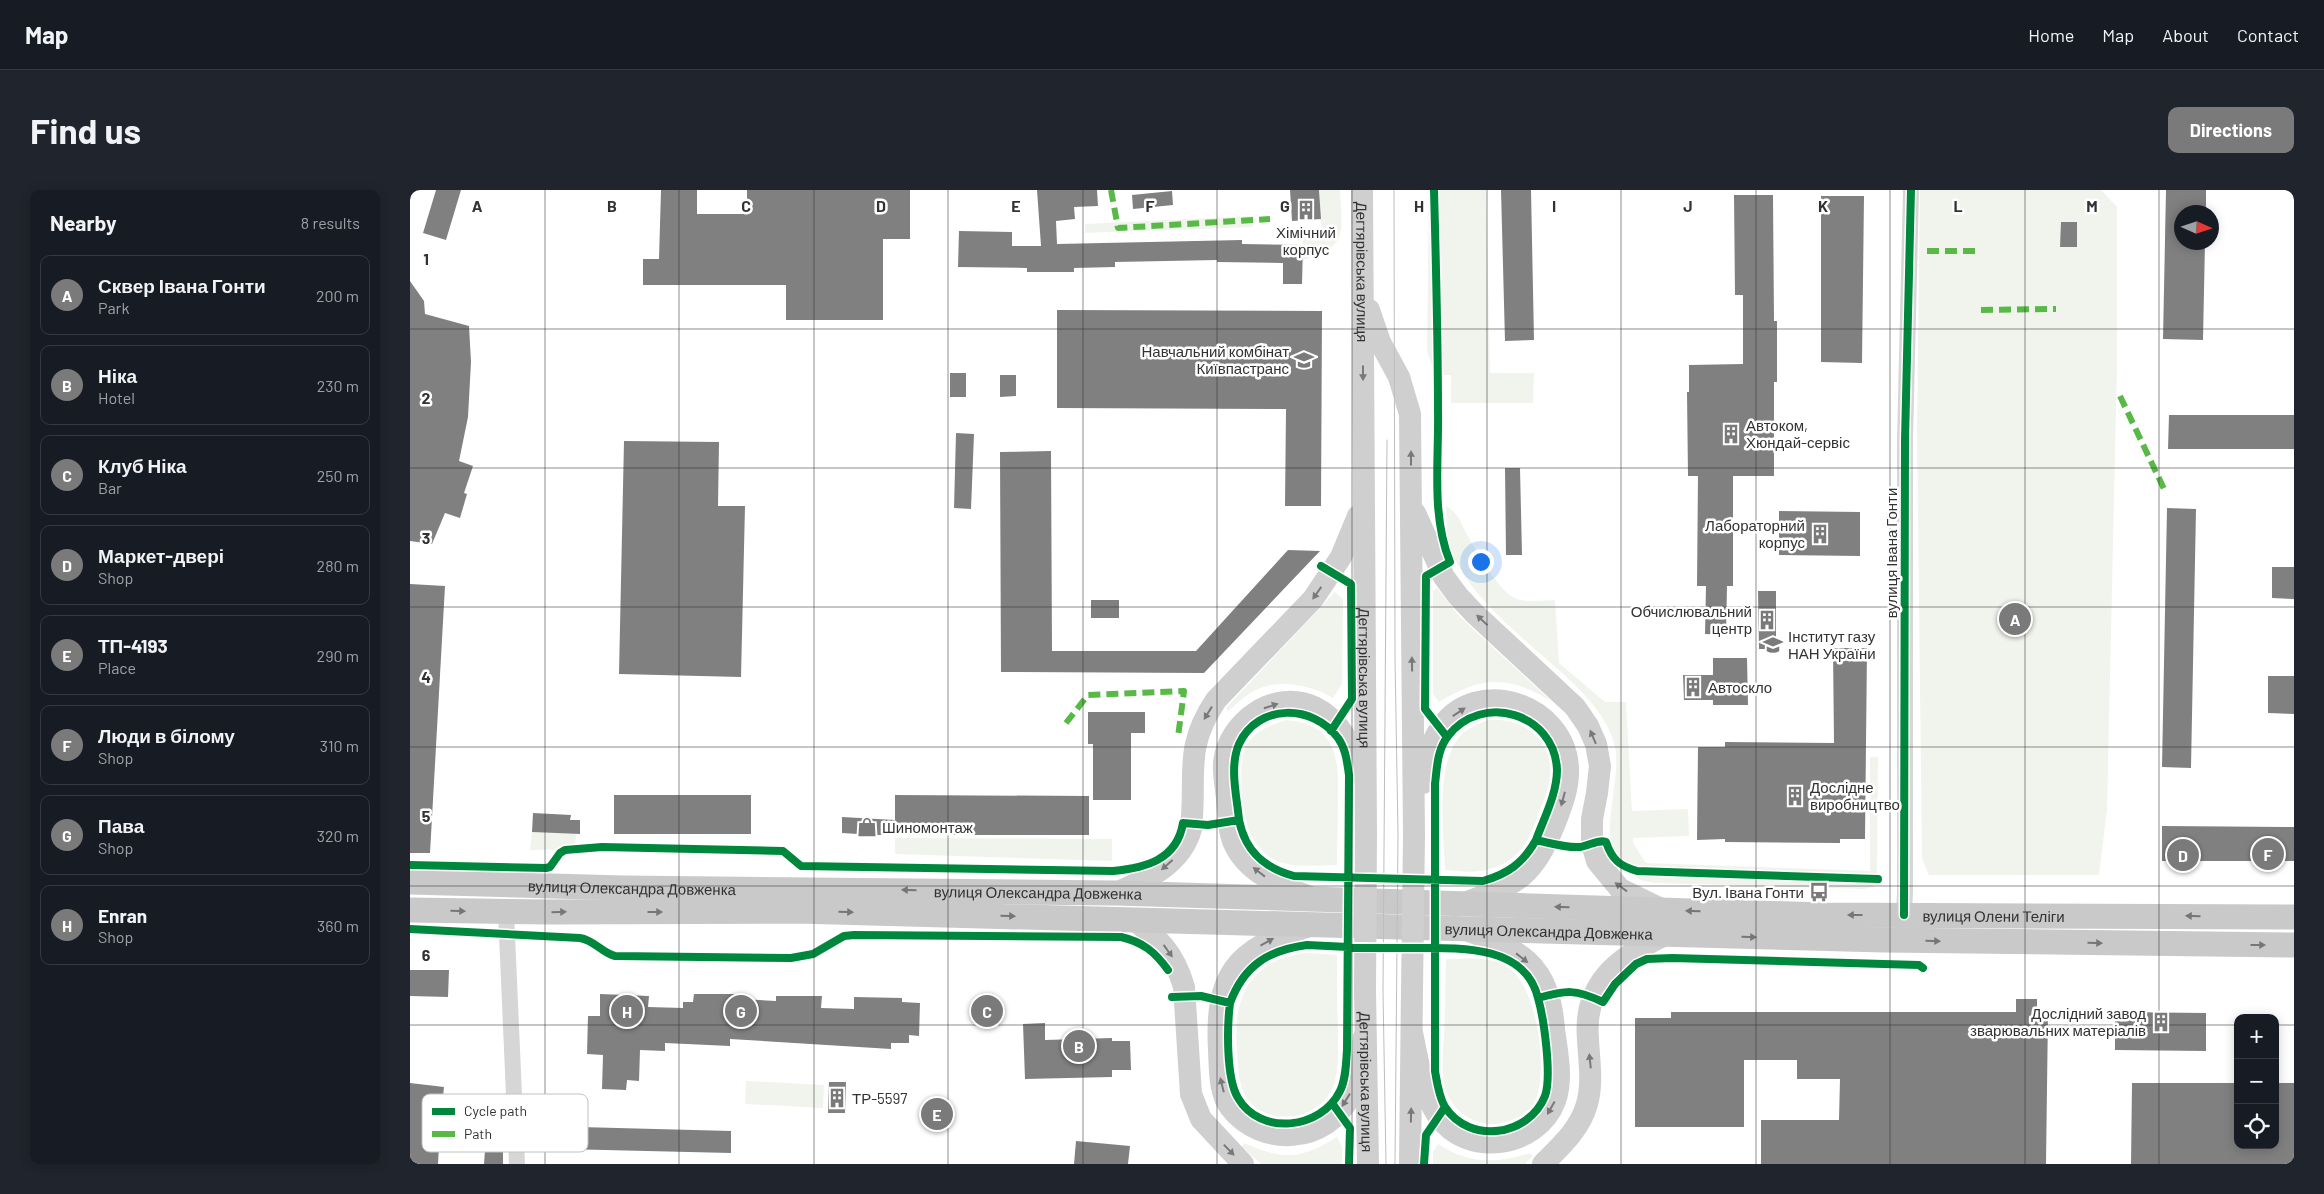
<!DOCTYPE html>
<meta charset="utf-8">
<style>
body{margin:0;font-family:Barlow,sans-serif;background:#20242c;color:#f1f3f6}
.controls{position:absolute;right:15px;bottom:15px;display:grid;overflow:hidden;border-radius:10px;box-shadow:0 2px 12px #0003}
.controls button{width:45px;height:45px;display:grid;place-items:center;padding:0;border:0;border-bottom:1px solid #363941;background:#171b24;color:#f1f3f6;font:25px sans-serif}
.compass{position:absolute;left:1764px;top:15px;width:45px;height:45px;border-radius:50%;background:#171b24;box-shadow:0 2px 12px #0003;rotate:93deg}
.you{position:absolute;left:1070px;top:371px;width:18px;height:18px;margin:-12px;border:4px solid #fff;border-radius:50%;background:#1a73e8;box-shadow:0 0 0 8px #1a73e833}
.badge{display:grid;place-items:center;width:32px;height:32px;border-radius:50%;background:#7a7a7a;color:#fff;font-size:16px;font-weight:700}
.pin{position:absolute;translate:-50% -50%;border:2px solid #fff;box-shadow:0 1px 5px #0006}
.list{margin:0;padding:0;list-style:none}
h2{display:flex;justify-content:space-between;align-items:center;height:65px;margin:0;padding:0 20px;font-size:21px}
h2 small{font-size:16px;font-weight:400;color:#9ea1a6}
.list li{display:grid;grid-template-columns:32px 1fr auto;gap:15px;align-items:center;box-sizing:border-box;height:80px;margin:0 10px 10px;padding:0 10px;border:1px solid #363941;border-radius:10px}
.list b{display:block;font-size:19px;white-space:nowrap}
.list p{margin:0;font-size:16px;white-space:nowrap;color:#9ea1a6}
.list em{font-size:16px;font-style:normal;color:#9ea1a6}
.icon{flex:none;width:28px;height:28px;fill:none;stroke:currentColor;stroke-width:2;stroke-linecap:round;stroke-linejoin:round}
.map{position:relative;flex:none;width:1884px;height:974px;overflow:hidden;border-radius:10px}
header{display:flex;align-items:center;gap:30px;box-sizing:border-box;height:70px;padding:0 25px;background:#171b24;border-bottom:1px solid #363941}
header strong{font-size:24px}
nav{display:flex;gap:28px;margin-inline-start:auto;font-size:18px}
.intro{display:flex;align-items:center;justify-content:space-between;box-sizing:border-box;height:120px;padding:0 30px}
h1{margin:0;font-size:35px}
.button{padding:12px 22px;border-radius:10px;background:#7a7a7a;color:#fff;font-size:18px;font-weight:700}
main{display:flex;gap:30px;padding:0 30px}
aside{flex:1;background:#171b24;border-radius:10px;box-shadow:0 2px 12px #0003}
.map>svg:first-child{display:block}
.green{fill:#f0f4ed}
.building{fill:#808080}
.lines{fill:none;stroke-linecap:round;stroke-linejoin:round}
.minor{stroke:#d6d6d6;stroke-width:16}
.secondary{stroke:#cfcfcf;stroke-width:22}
.primary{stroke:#c9c9c9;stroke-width:25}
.tram{stroke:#bebebe;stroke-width:1}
.secondary-bridge{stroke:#cfcfcf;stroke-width:22}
.quiet{stroke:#58b947;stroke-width:6;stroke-dasharray:12 6;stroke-linecap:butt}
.cycleway-casing{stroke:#fff;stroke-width:11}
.cycleway{stroke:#00873e;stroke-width:8}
.oneway{fill:#797979}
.oneway2{fill:#767676}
.grid{fill:none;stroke:#323232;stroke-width:1;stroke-opacity:0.55}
.labels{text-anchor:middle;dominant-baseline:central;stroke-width:5;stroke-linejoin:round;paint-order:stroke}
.poi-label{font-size:15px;fill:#323232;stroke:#fff;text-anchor:start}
.street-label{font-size:15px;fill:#323232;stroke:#fff}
.key{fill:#fff;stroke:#c2c2c2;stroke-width:1}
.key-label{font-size:14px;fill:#323232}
.grid-label{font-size:16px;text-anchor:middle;font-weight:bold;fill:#323232;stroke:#fff;stroke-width:5;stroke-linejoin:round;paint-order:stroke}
</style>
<header>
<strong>Map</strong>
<nav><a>Home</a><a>Map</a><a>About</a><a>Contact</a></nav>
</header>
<div class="intro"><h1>Find us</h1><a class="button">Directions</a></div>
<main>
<aside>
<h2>Nearby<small>8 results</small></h2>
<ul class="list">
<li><span class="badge">A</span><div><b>Сквер Івана Гонти</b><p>Park</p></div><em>200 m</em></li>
<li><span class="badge">B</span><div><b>Ніка</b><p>Hotel</p></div><em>230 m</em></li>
<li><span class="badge">C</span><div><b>Клуб Ніка</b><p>Bar</p></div><em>250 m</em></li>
<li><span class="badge">D</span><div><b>Маркет-двері</b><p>Shop</p></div><em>280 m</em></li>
<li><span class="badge">E</span><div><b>ТП-4193</b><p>Place</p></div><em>290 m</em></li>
<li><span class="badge">F</span><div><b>Люди в білому</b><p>Shop</p></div><em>310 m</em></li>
<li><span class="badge">G</span><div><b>Пава</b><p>Shop</p></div><em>320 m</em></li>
<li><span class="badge">H</span><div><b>Enran</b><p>Shop</p></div><em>360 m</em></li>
</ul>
</aside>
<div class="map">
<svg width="1884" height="974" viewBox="0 0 1884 974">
<rect width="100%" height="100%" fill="#fff"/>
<path class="green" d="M909 0H930C932 41 939 58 892 70L893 47 912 46Z
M1019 0H1076L1080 183H1124L1123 213H1041V185H1026L1017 162Z
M1510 0H1691L1707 17V175L1697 620 1689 685H1519L1512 669 1507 239Z
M843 26V37L675 43V34Z
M1036 316C1047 322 1051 332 1056 343 1066 360 1091 408 1111 410 1122 412 1134 410 1145 410L1149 473 1195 512H1216L1222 621 1278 619 1279 646 1223 648V653L1236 673 1460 681V567H1468L1467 693 1462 697 1454 699 1244 693 1230 690 1218 679 1219 677C1216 674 1211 671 1207 667 1189 647 1212 586 1205 556 1197 526 1175 504 1152 483 1115 449 1061 409 1041 361 1035 348 1037 330 1036 316Z
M1027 398 1049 426 1141 511C1098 485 1072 486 1029 512L1023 504V401Z
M925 402 933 409 932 494 923 508C899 494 864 487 839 504 831 509 825 516 818 521L816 518Z
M876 530C928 534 929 570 928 612 928 633 927 654 927 675 907 675 881 679 863 669 855 665 846 655 842 647 832 630 826 570 837 554 846 540 862 535 876 530Z
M1079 530C1113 528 1143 549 1140 585 1139 598 1134 610 1129 622 1120 648 1112 668 1083 678 1067 684 1051 681 1035 680 1034 644 1025 581 1047 550 1054 539 1067 534 1079 530Z
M122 642 166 644 165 659 120 660Z
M485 648 702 649V671L485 664Z
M898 763 927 765C927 790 927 816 928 841 928 857 929 874 925 890 921 907 909 918 893 924 872 931 844 925 834 903 828 890 828 876 827 862 822 809 839 768 898 763Z
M1036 769C1057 769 1081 765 1099 778 1127 797 1140 884 1124 913 1120 920 1111 926 1104 929 1074 943 1041 926 1034 894 1031 878 1033 861 1034 845 1035 819 1035 794 1036 769Z
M336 891 414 895 413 918 335 914Z
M927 947 932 957V974H851L832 957 834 953C874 970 890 970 927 947Z
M1028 954C1059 974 1086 974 1120 963L1123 966 1115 974H1023V962Z"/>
<path class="building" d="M26 0H51L36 50 13 43Z
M251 0H287V24H337V0H500V49H473V130H376V95H233V69H249Z
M627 0H687L688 16 664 17 665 29 646 31 647 54 832 50V54L893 55 892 94H873V73L807 72V70L705 72V77L664 78V82H617V78L548 77 549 41 602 42V56H631Z
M880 0H909L911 29 882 31Z
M1091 0H1121L1124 150 1095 151Z
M1756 0H1796V22H1772V52H1795L1793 150 1753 149Z
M762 1 763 15 723 19 722 5Z
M1324 5H1363L1364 131H1367V192H1364V286H1323V396H1317L1316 445 1295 444 1296 396H1287L1288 286H1278L1277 202H1279V175L1333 174V105H1325Z
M1411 6H1454L1452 173 1411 172Z
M1651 32H1667V57H1650Z
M0 91 14 111 15 124 59 136 61 172 58 227 49 271 63 276 54 303 57 304 50 328 35 323 22 354 0 351Z
M647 120 912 121 911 316H875L876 219 647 218Z
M540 183H556V207H540Z
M590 185H606V206L590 207Z
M1759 225H1884V259H1758Z
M546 243 564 244 561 319 544 318Z
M214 251 309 252 308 316H335L331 487 209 484Z
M641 261 642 461H786L878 360 910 361 794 483 591 482 590 262Z
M1095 278H1110L1112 365H1096Z
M1757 318 1786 319 1781 578 1752 577Z
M1369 321 1450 322V366L1369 365Z
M1862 377H1884V409L1862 408Z
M0 394 35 396 20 663H0Z
M1348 401H1366V459H1349Z
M681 410H709V428H681Z
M1423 458H1457L1455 649H1430V653L1315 652V649L1287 650 1288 557H1315V552L1424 553Z
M1303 468H1337L1338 515H1303V510H1274L1273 485H1303Z
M1858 486H1884V524L1858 523Z
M678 522H735V543H721V610H683V554H678Z
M204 605H341V644H204Z
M485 605 679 606V645H464L432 643V627L485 630Z
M123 623 161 625 160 630H170V644L122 642Z
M1752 636 1884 637V671H1752Z
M0 780H39L38 807 0 806Z
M190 804 239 806 238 817 273 818V812H283L284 804H330V809L366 811V806H412L411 818 444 819V807L492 808V812L510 813 509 846 499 845V853H481V859L320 849V856L255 853V861L230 860 229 891 217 890 216 900 192 899 193 865 177 864 178 826H190Z
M1606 809H1627V822L1638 823 1636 974H1351V930H1429L1430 889H1387V870H1334V937H1225V828H1261V822H1606Z
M1705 822 1796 823V861L1705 860Z
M635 833V850L702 848V851H720L721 880H702V887L615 889 613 834Z
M419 892H436L435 923H418Z
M0 893 34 897 28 955H29L28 974H0Z
M1722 893H1828V955H1865V893H1884V974H1721Z
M516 911 539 912 538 937 515 936Z
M153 923H170V937L321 941V963L152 959Z
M666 951 720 956 718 974H664Z
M75 960H93V974H74Z"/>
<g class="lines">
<path class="minor" d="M96 722 107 974
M1491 735 1494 725 1495 702V250L1501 0"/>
<g class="secondary">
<path id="s1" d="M952 0 956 643"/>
<path d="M959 120 970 152 989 187 1000 224 1004 646"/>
<path d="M1005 323 1034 387 1048 406 1064 423 1165 517 1178 536 1186 554 1190 576 1187 603 1182 629V654L1187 671 1210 699 1253 720"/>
<path d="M1013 593C1016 574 1019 555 1030 539 1066 484 1155 514 1158 578 1159 597 1152 615 1145 633 1123 686 1110 693 1057 712"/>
<path d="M706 703C737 689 771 675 781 639 787 585 773 559 806 510L903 409 931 367 948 326"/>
<path d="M900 707C871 696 836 683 823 651 818 638 818 622 817 609 816 597 813 584 814 572 819 531 864 499 904 517 931 530 942 557 950 583"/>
<path d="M723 729C750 750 764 763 774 797L781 904 791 929 833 974"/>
<path d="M897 737C824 759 805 786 809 861 810 879 809 902 820 917 851 958 917 954 940 906 948 888 950 866 954 847"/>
<path id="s2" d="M955 801 958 974"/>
<path d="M1002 843C1008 870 1012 902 1028 926 1057 968 1127 958 1145 911 1153 889 1147 862 1144 839 1142 814 1137 789 1117 771 1101 756 1077 749 1057 740"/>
<path d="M1000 974 1002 801"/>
<path d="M1133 974C1151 956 1170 939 1177 914 1183 892 1179 871 1178 849 1173 793 1209 767 1255 745"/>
</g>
<g class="primary">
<path id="s3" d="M0 692 213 698 706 703 1412 725 1884 727"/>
<path id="s4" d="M0 720 140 722 387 721 1474 750 1884 755"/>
</g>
<path class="tram" d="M984 0 985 468 988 644 985 974
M976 974 973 801 977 250"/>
<path class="secondary-bridge" d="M955 801 956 643
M1002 801 1004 646"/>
<path class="quiet" d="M701 0 708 38 860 29
M1517 61H1569
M1571 120 1646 119
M1710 206 1755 301
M656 533 678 505 774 501 768 547"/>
<defs>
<path id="cycleway" d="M1024 0C1026 74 1028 147 1028 221 1029 271 1021 325 1040 372L1016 386 1015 519 1037 547
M911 376 941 394 942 509 921 541
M1126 650C1134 628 1147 604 1147 580 1145 523 1072 502 1038 546 1027 560 1027 578 1025 594V881C1027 893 1029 907 1035 917 1060 955 1119 946 1135 906 1142 886 1134 829 1128 808
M0 675 136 678 140 677 150 663 155 660 192 657 373 661 391 676 703 681C735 678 767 670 773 633L798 635 829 630C835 661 854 678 884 686L1073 691C1098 684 1113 673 1126 650 1140 653 1155 658 1170 657 1179 656 1188 649 1196 652 1202 670 1210 676 1227 681L1468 689
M1494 725 1495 250 1501 0
M0 739 170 748C184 750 192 763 205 766L381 768 403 764 434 746 444 745 711 747C733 752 745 762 758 780
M762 807 791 806 820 813C834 775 859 760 897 755 928 757 959 758 989 758 1035 759 1114 749 1128 808 1157 800 1165 799 1193 812L1205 794 1226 774 1237 769 1262 768 1509 775 1513 778
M820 813C817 837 816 888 828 908 850 946 911 940 930 901 936 889 936 873 937 860L939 585C937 572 936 559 928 548 903 514 848 513 829 554 819 577 827 607 829 630
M922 913 940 938 939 974
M1014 974 1016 945 1035 917"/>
</defs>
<use href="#cycleway" class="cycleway-casing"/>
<use href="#cycleway" class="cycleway"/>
</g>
<defs><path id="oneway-solid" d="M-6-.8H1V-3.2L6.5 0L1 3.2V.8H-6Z" transform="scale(1.25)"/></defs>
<g class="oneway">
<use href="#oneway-solid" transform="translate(953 183) rotate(90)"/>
<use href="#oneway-solid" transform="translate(1001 268) rotate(-90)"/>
<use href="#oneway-solid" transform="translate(907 403) rotate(125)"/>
<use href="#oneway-solid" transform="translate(1072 430) rotate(-137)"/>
<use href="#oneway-solid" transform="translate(1002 474) rotate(-91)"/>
<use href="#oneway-solid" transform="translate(861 516) rotate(-18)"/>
<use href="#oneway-solid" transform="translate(1049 522) rotate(-33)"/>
<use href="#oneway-solid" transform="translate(798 523) rotate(122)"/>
<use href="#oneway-solid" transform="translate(1183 547) rotate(-113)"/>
<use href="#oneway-solid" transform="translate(1153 609) rotate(105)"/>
<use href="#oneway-solid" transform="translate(757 675) rotate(139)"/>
<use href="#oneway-solid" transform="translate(849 682) rotate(-142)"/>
<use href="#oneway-solid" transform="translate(1211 697) rotate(-144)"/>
<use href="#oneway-solid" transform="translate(857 752) rotate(-29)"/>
<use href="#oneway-solid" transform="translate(758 761) rotate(54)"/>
<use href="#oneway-solid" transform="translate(1112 768) rotate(38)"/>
<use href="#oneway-solid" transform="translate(1180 871) rotate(-96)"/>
<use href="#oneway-solid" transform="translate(812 895) rotate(-104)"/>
<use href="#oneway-solid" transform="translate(936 910) rotate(122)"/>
<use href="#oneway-solid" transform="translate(1141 918) rotate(119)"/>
<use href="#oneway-solid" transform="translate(1001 925) rotate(-89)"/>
<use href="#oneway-solid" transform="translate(819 960) rotate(46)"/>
</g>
<g class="oneway2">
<use href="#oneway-solid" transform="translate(499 700) rotate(-179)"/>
<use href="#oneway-solid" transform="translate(1152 717) rotate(-178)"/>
<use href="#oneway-solid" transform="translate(48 721) rotate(1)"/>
<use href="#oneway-solid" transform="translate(1283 721) rotate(-178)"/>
<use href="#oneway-solid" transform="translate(149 722) rotate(-1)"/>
<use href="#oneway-solid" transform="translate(245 722)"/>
<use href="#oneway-solid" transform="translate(436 722) rotate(1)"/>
<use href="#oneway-solid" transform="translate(1445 725) rotate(-180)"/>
<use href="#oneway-solid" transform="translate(598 726) rotate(1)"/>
<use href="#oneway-solid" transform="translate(1783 726) rotate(-179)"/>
<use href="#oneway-solid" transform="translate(1339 747) rotate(1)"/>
<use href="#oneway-solid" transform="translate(1523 751) rotate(1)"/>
<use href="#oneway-solid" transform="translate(1685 753) rotate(1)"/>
<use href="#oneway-solid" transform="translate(1848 755)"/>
</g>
<path class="grid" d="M135 0V974M269 0V974M404 0V974M538 0V974M673 0V974M807 0V974M942 0V974M1077 0V974M1211 0V974M1346 0V974M1480 0V974M1615 0V974M1749 0V974M0 139H1884M0 278H1884M0 417H1884M0 557H1884M0 696H1884M0 835H1828M1865 835H1884"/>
<defs>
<symbol id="building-bare" viewBox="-9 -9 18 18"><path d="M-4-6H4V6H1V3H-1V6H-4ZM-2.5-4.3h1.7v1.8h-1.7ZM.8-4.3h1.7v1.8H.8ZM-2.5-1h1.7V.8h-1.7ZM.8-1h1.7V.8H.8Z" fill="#7a7a7a" stroke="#fff" stroke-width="2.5" paint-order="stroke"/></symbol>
<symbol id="university-bare" viewBox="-9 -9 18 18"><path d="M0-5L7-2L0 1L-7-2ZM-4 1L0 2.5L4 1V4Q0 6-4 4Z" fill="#7a7a7a" stroke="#fff" stroke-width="2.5" paint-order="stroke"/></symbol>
<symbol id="shop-bare" viewBox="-9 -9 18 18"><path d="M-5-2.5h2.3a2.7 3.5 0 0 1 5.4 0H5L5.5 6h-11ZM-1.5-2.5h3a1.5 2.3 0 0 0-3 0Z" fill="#7a7a7a" stroke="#fff" stroke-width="2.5" paint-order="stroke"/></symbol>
<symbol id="bus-bare" viewBox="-9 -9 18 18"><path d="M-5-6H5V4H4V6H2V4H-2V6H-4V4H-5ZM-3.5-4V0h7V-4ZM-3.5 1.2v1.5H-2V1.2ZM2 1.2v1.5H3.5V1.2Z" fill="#7a7a7a" stroke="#fff" stroke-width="2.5" paint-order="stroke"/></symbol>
</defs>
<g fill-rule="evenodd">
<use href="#building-bare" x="882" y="6" width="28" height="28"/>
<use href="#university-bare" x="880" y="156" width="28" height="28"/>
<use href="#building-bare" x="1307" y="230" width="28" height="28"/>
<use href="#building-bare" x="1396" y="330" width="28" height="28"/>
<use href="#building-bare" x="1343" y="416" width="28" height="28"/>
<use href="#university-bare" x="1349" y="441" width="28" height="28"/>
<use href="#building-bare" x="1269" y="483" width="28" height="28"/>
<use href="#building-bare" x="1371" y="592" width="28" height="28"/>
<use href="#shop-bare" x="443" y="623" width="28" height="28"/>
<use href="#bus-bare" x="1395" y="688" width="28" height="28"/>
<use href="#building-bare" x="1737" y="818" width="28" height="28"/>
<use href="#building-bare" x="413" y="894" width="28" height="28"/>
</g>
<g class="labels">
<g class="poi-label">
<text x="896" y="42" text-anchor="middle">Хімічний<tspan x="896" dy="17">корпус</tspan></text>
<text x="879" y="161" text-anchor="end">Навчальний комбінат<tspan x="879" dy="17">Київпастранс</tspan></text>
<text x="1336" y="235">Автоком,<tspan x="1336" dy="17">Хюндай-сервіс</tspan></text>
<text x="1395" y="335" text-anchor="end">Лабораторний<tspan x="1395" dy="17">корпус</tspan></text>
<text x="1342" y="421" text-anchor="end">Обчислювальний<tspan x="1342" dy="17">центр</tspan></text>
<text x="1378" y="446">Інститут газу<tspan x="1378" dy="17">НАН України</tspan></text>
<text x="1298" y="497">Автоскло</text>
<text x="1400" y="597">Дослідне<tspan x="1400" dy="17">виробництво</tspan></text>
<text x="472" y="637">Шиномонтаж</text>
<text x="1394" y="702" text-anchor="end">Вул. Івана Гонти</text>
<text x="1736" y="823" text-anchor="end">Дослідний завод<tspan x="1736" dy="17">зварювальних матеріалів</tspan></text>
<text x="442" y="908">ТР-5597</text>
</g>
<g class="street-label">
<text stroke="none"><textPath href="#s1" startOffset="82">Дегтярівська вулиця</textPath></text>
<text transform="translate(1481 363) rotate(-90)">вулиця Івана Гонти</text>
<text stroke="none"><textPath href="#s1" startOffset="488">Дегтярівська вулиця</textPath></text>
<text stroke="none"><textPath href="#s3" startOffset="222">вулиця Олександра Довженка</textPath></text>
<text stroke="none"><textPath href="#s3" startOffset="628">вулиця Олександра Довженка</textPath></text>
<text stroke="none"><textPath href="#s3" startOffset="1584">вулиця Олени Теліги</textPath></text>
<text stroke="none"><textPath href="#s4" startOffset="1139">вулиця Олександра Довженка</textPath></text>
<text stroke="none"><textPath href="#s2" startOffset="91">Дегтярівська вулиця</textPath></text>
</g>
</g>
<rect x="12" y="904" width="166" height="58" rx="8" class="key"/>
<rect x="22" y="918" width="23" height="7" fill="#00873e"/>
<rect x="22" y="941" width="23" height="6" fill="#58b947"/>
<g class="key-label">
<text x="54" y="926">Cycle path</text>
<text x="54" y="949">Path</text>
</g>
<g class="grid-label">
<text x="67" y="22">A</text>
<text x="202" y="22">B</text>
<text x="336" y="22">C</text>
<text x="471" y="22">D</text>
<text x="606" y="22">E</text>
<text x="740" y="22">F</text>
<text x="875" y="22">G</text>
<text x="1009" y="22">H</text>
<text x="1144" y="22">I</text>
<text x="1278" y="22">J</text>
<text x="1413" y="22">K</text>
<text x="1548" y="22">L</text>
<text x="1682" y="22">M</text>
<text x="16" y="75">1</text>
<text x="16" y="214">2</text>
<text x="16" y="354">3</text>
<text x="16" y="493">4</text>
<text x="16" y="632">5</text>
<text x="16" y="771">6</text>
</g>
</svg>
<div class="controls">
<button>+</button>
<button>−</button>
<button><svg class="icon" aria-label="locate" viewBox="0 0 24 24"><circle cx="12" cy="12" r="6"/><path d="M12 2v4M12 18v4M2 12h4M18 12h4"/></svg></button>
</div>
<svg class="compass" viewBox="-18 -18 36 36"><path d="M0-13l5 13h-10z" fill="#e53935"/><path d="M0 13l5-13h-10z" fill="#9ea1a6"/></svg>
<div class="you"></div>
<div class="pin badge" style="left:1605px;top:429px">A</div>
<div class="pin badge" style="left:669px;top:856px">B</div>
<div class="pin badge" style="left:577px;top:821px">C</div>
<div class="pin badge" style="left:1773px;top:665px">D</div>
<div class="pin badge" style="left:527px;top:924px">E</div>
<div class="pin badge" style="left:1858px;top:664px">F</div>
<div class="pin badge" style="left:331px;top:821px">G</div>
<div class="pin badge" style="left:217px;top:821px">H</div>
</div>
</main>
